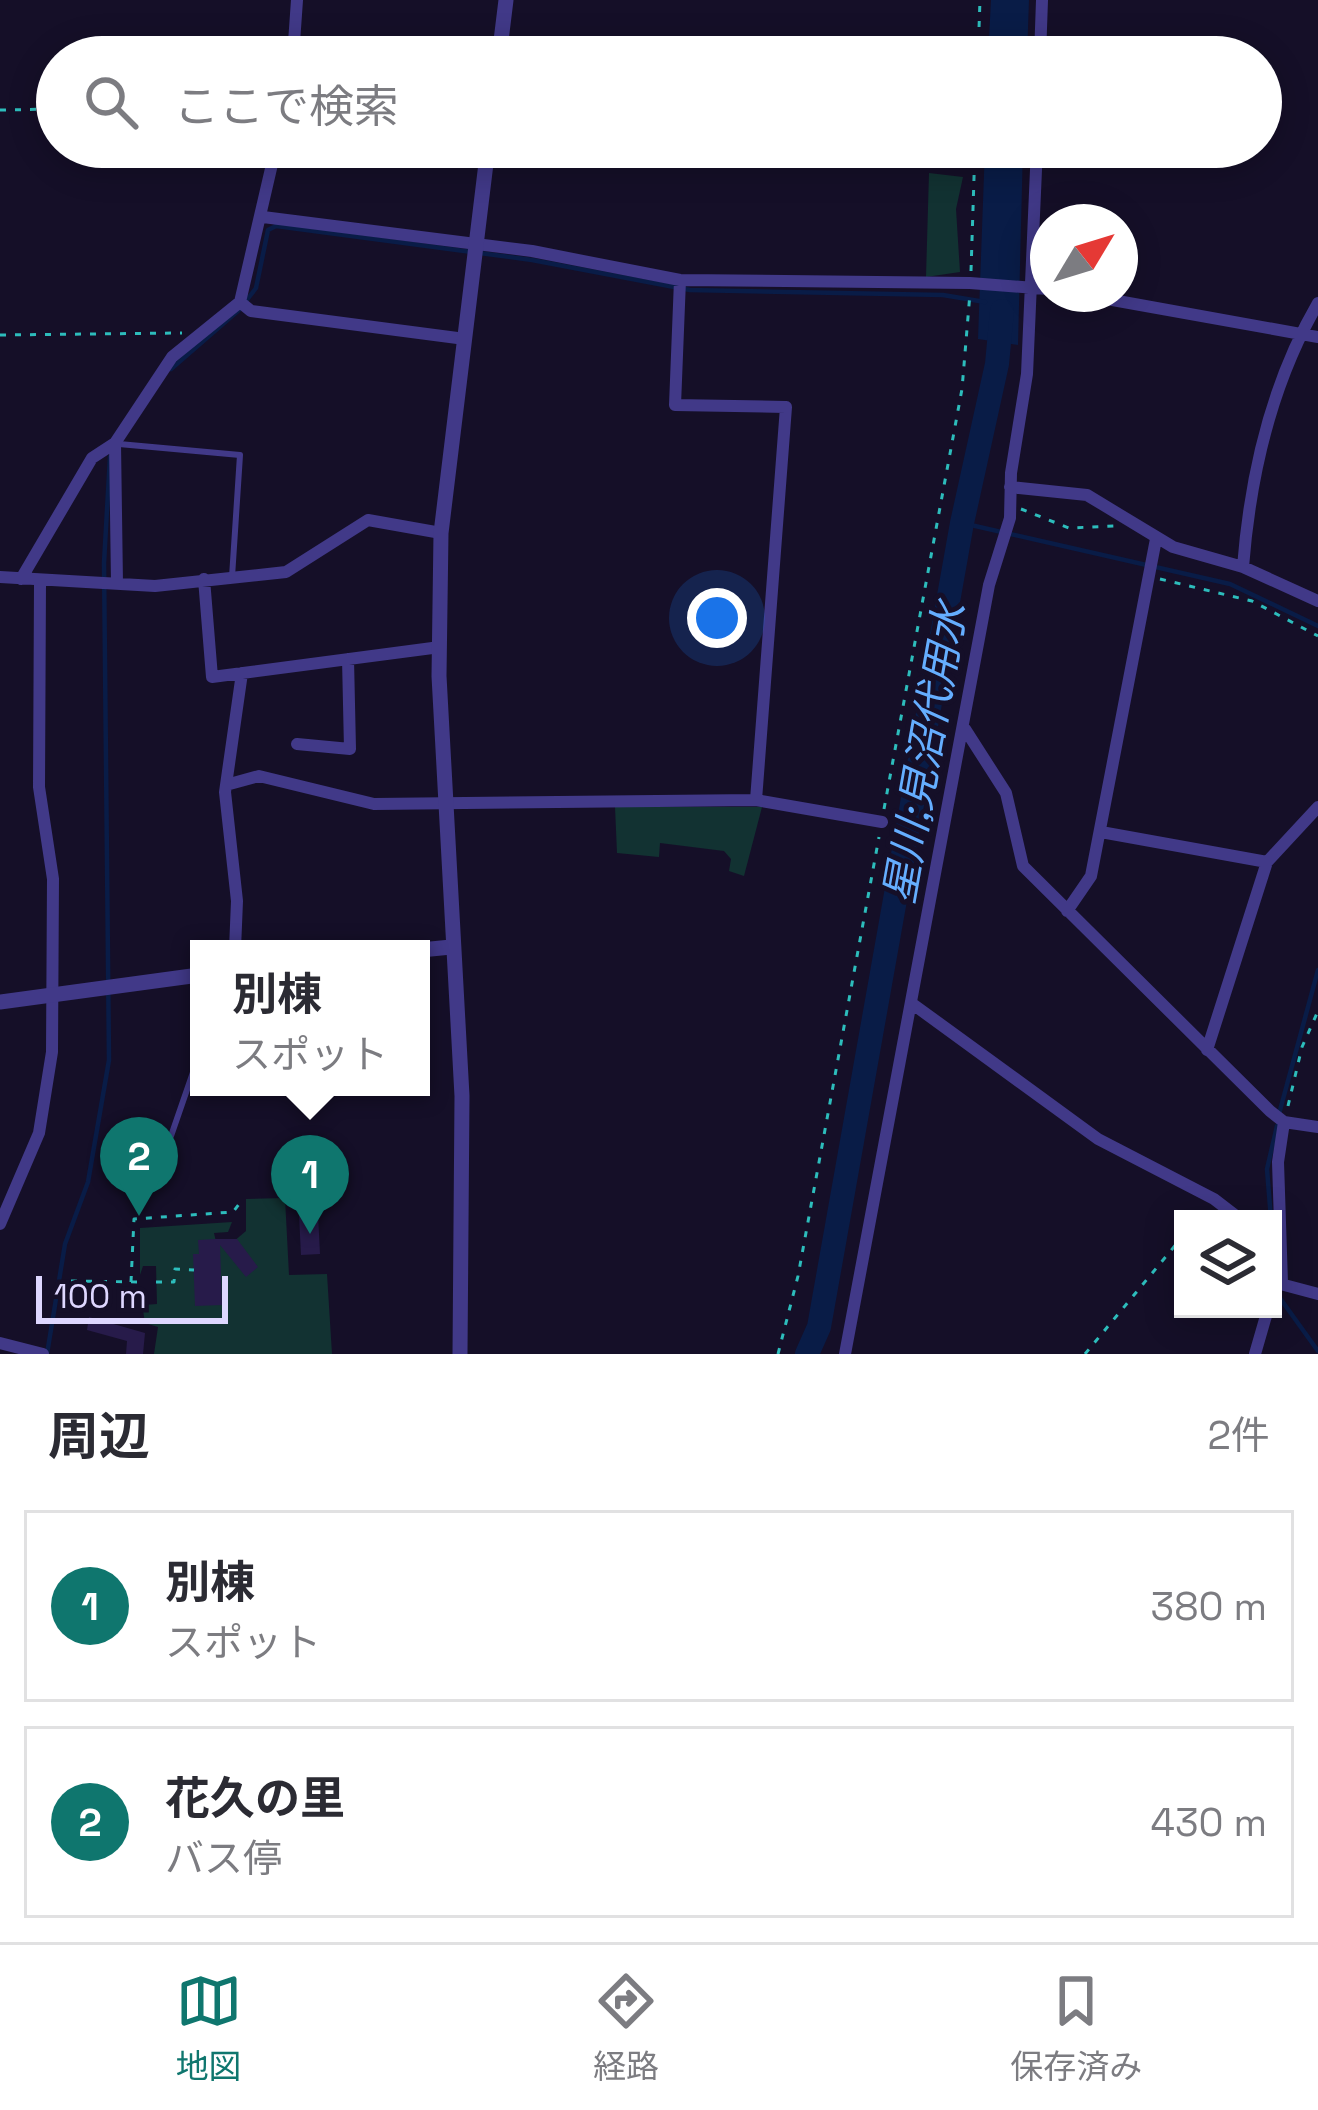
<!DOCTYPE html>
<html lang="ja">
<meta charset="utf-8">
<style>
body{margin:0;font-family:"Space Grotesk","Noto Sans JP",sans-serif;background:#f2f2f3;color:#2b2b33}
.controls{position:absolute;right:36px;bottom:36px;display:grid;overflow:hidden;border-radius:0px;box-shadow:0 6px 30px #0003}
.controls button{width:108px;height:108px;display:grid;place-items:center;padding:0;border:0;border-bottom:3px solid #e1e1e2;background:#fff;color:#2b2b33;font:60px sans-serif}
.compass{position:absolute;left:1030px;top:204px;width:108px;height:108px;border-radius:50%;background:#fff;box-shadow:0 6px 30px #0003;rotate:52deg}
.scale{position:absolute;left:36px;bottom:30px;width:192px;box-sizing:border-box;padding-left:12px;border:6px solid #ded7ff;border-top:0;font-size:33px;line-height:42px;white-space:nowrap;color:#ded7ff;-webkit-text-stroke:9px #150f28;paint-order:stroke}
.you{position:absolute;left:717px;top:618px;width:42px;height:42px;margin:-30px;border:9px solid #fff;border-radius:50%;background:#1a73e8;box-shadow:0 0 0 18px #1a73e833}
.badge{display:grid;place-items:center;width:78px;height:78px;border-radius:50%;background:#0f766e;color:#fff;font-size:39px;font-weight:700}
.pin{position:absolute;translate:-50% -99px;filter:drop-shadow(0 3px 6px #0008)}
.pin::after{content:'';position:absolute;top:63px;width:42px;height:36px;background:inherit;clip-path:polygon(0 0,100% 0,50% 100%)}
.popup{position:absolute;left:190px;top:940px;width:240px;height:156px;box-sizing:border-box;display:grid;place-content:center;border-radius:0px;background:#fff;filter:drop-shadow(0 3px 9px #0005);font-size:39px;white-space:nowrap;color:#7c7c81}
.popup b{font-size:45px;color:#2b2b33}
.popup::after{content:'';position:absolute;left:50%;top:100%;margin-left:-24px;border:24px solid transparent;border-top-color:#fff}
.list{margin:0;padding:0;list-style:none}
h2{display:flex;justify-content:space-between;align-items:center;height:156px;margin:0;padding:0 48px;font-size:51px}
h2 small{font-size:39px;font-weight:400;color:#7c7c81}
.list li{display:grid;grid-template-columns:78px 1fr auto;gap:36px;align-items:center;box-sizing:border-box;height:192px;margin:0 24px 24px;padding:0 24px;border:3px solid #e1e1e2;border-radius:0px}
.list b{display:block;font-size:45px;white-space:nowrap}
.list p{margin:0;font-size:39px;white-space:nowrap;color:#7c7c81}
.list em{font-size:39px;font-style:normal;color:#7c7c81}
.icon{flex:none;width:66px;height:66px;fill:none;stroke:currentColor;stroke-width:2;stroke-linecap:round;stroke-linejoin:round}
.map{position:relative;flex:none;width:1318px;height:1354px;overflow:hidden}
.search{position:absolute;background:#fff;box-shadow:0 6px 30px #0003;left:36px;right:36px;top:36px;height:132px;display:flex;align-items:center;gap:30px;box-sizing:border-box;padding:0 42px;border-radius:66px;color:#7c7c81;font-size:45px}
.sheet{height:588px;background:#fff}
nav{display:flex;justify-content:space-around;align-items:center;box-sizing:border-box;height:168px;border-top:3px solid #e1e1e2;background:#fff;font-size:33px;color:#7c7c81}
nav a{display:grid;justify-items:center;gap:6px}
nav .on{color:#0f766e}
.map>svg:first-child{display:block}
.green{fill:#123232}
.water{fill:#091c47}
.lines{fill:none;stroke-linecap:round;stroke-linejoin:round}
.stream{stroke:#091c47;stroke-width:4.5}
.river{stroke:#091c47;stroke-width:24}
.building{fill:#271b4a}
.path{stroke:#2dbdbc;stroke-width:3;stroke-dasharray:6 9;stroke-linecap:butt}
.service{stroke:#413988;stroke-width:6}
.minor{stroke:#413988;stroke-width:12}
.tertiary{stroke:#413988;stroke-width:15}
.labels{text-anchor:middle;dominant-baseline:central;stroke-width:10;stroke-linejoin:round;paint-order:stroke}
.water-label{font-size:42px;font-style:italic;fill:#65aeff;stroke:#150f28}
</style>
<div class="map">
<svg width="1318" height="1354" viewBox="0 0 1318 1354">
<rect width="100%" height="100%" fill="#150f28"/>
<path class="green" d="M929 173 963 177 956 209 960 272 926 277Z
M615 807H762L744 876 729 871 731 859 724 851 660 843 659 857 617 853Z
M285 1198 289 1275 327 1274 332 1354H154L158 1327 145 1323 140 1291 144 1305 157 1304 156 1266H143L140 1275V1228L232 1222 228 1232 214 1233 216 1242H233L246 1231V1199Z"/>
<path class="water" d="M991 0H1029L1027 57H988Z
M985 147H1023L1018 345 978 339Z"/>
<g class="lines">
<path class="stream" d="M246 301 256 288 268 230 276 226 532 260 690 290 943 295 985 302
M171 369 239 310
M962 523 1230 584 1318 626
M1279 1114 1318 970
M1271 1219 1267 1169 1277 1126
M1273 1246V1308
M1277 1294 1318 1351
M47 1354 65 1244 88 1182 109 1060 104 563 110 457"/>
<path class="river" d="M807 1354 819 1327 962 523 997 364 1002 311"/>
</g>
<path class="building" d="M318 1214 320 1254 301 1255 299 1215Z
M215 1239H237L258 1267 246 1277 220 1245 222 1305 195 1306 193 1254H199L198 1240Z
M89 1317 145 1333 143 1354H126L127 1341 87 1330Z"/>
<g class="lines">
<path class="path" d="M978 57 980 0
M0 110 57 109
M971 271 975 147
M0 335 182 333
M1021 509 1069 528 1115 526
M1160 579 1252 601 1318 636
M884 809 962 389 970 293
M1288 1106 1302 1047 1318 1011
M1197 1219 1205 1209
M71 1281 143 1282
M131 1282 134 1219 233 1212 243 1199
M156 1282H174L175 1269 194 1270
M778 1354 798 1276 879 837
M1085 1354 1183 1236"/>
<path class="service" d="M119 444 240 455 232 577
M145 1178 171 1136 199 1055"/>
<path class="minor" d="M293 57 297 0
M1040 57 1042 0
M263 217 532 251 680 280 970 283 1048 289
M1079 294 1318 337
M240 302 251 311 465 339
M1010 487 1087 495 1173 547 1243 567 1318 601
M1243 567C1250 477 1272 382 1318 303
M0 577 155 586 286 572 368 520 441 533
M21 579 92 458 115 443
M204 579 212 677 440 647
M117 583 115 443 172 357 240 302 276 147
M965 729 1006 793 1023 866 1270 1111 1284 1122 1318 1127
M297 744 350 749 348 659
M226 785 259 776 374 804 756 800 786 407 675 405 680 280
M756 800 882 822
M1101 832 1267 862
M1067 911 1091 876 1156 539
M235 949 237 901 225 792 242 673
M914 1005 1098 1139 1214 1199 1240 1219
M1207 1050 1267 862 1318 807
M0 1224 39 1133 52 1052 53 879 39 787 40 583
M1273 1282 1318 1294
M1282 1283 1278 1162 1284 1122
M0 1343 43 1354
M845 1354 989 585 1010 518 1011 473 1027 374 1037 147
M1255 1354 1268 1309"/>
<path class="tertiary" d="M499 57 506 0
M421 950 451 947
M0 1002 199 975
M460 1354 462 1096 439 676 441 533 488 147"/>
</g>
<g class="labels">
<g class="water-label">
<text transform="translate(925 753) rotate(-80)">星川;見沼代用水</text>
</g>
</g>
</svg>
<div class="controls">
<button><svg class="icon" aria-label="layers" viewBox="0 0 24 24"><path d="M12 4l9 5-9 5-9-5zM3 14l9 5 9-5"/></svg></button>
</div>
<svg class="compass" viewBox="-18 -18 36 36"><path d="M0-13l5 13h-10z" fill="#e53935"/><path d="M0 13l5-13h-10z" fill="#7c7c81"/></svg>
<div class="scale">100 m</div>
<div class="you"></div>
<div class="pin badge" style="left:310px;top:1234px">1</div>
<div class="popup"><b>別棟</b>スポット</div>
<div class="pin badge" style="left:139px;top:1216px">2</div>
<div class="search"><svg class="icon" aria-label="search" viewBox="0 0 24 24"><circle cx="10" cy="10" r="6"/><path d="M15 15l6 6"/></svg>ここで検索</div>
</div>
<section class="sheet">
<h2>周辺<small>2件</small></h2>
<ul class="list">
<li><span class="badge">1</span><div><b>別棟</b><p>スポット</p></div><em>380 m</em></li>
<li><span class="badge">2</span><div><b>花久の里</b><p>バス停</p></div><em>430 m</em></li>
</ul>
</section>
<nav>
<a class="on"><svg class="icon" aria-label="map" viewBox="0 0 24 24"><path d="M3 6l6-2 6 2 6-2v14l-6 2-6-2-6 2zM9 4v14M15 6v14"/></svg>地図</a>
<a><svg class="icon" aria-label="directions" viewBox="0 0 24 24"><path d="M12 3l9 9-9 9-9-9zM9 14v-3h6M13 9l2 2-2 2"/></svg>経路</a>
<a><svg class="icon" aria-label="saved" viewBox="0 0 24 24"><path d="M7 4h10v16l-5-4-5 4z"/></svg>保存済み</a>
</nav>
